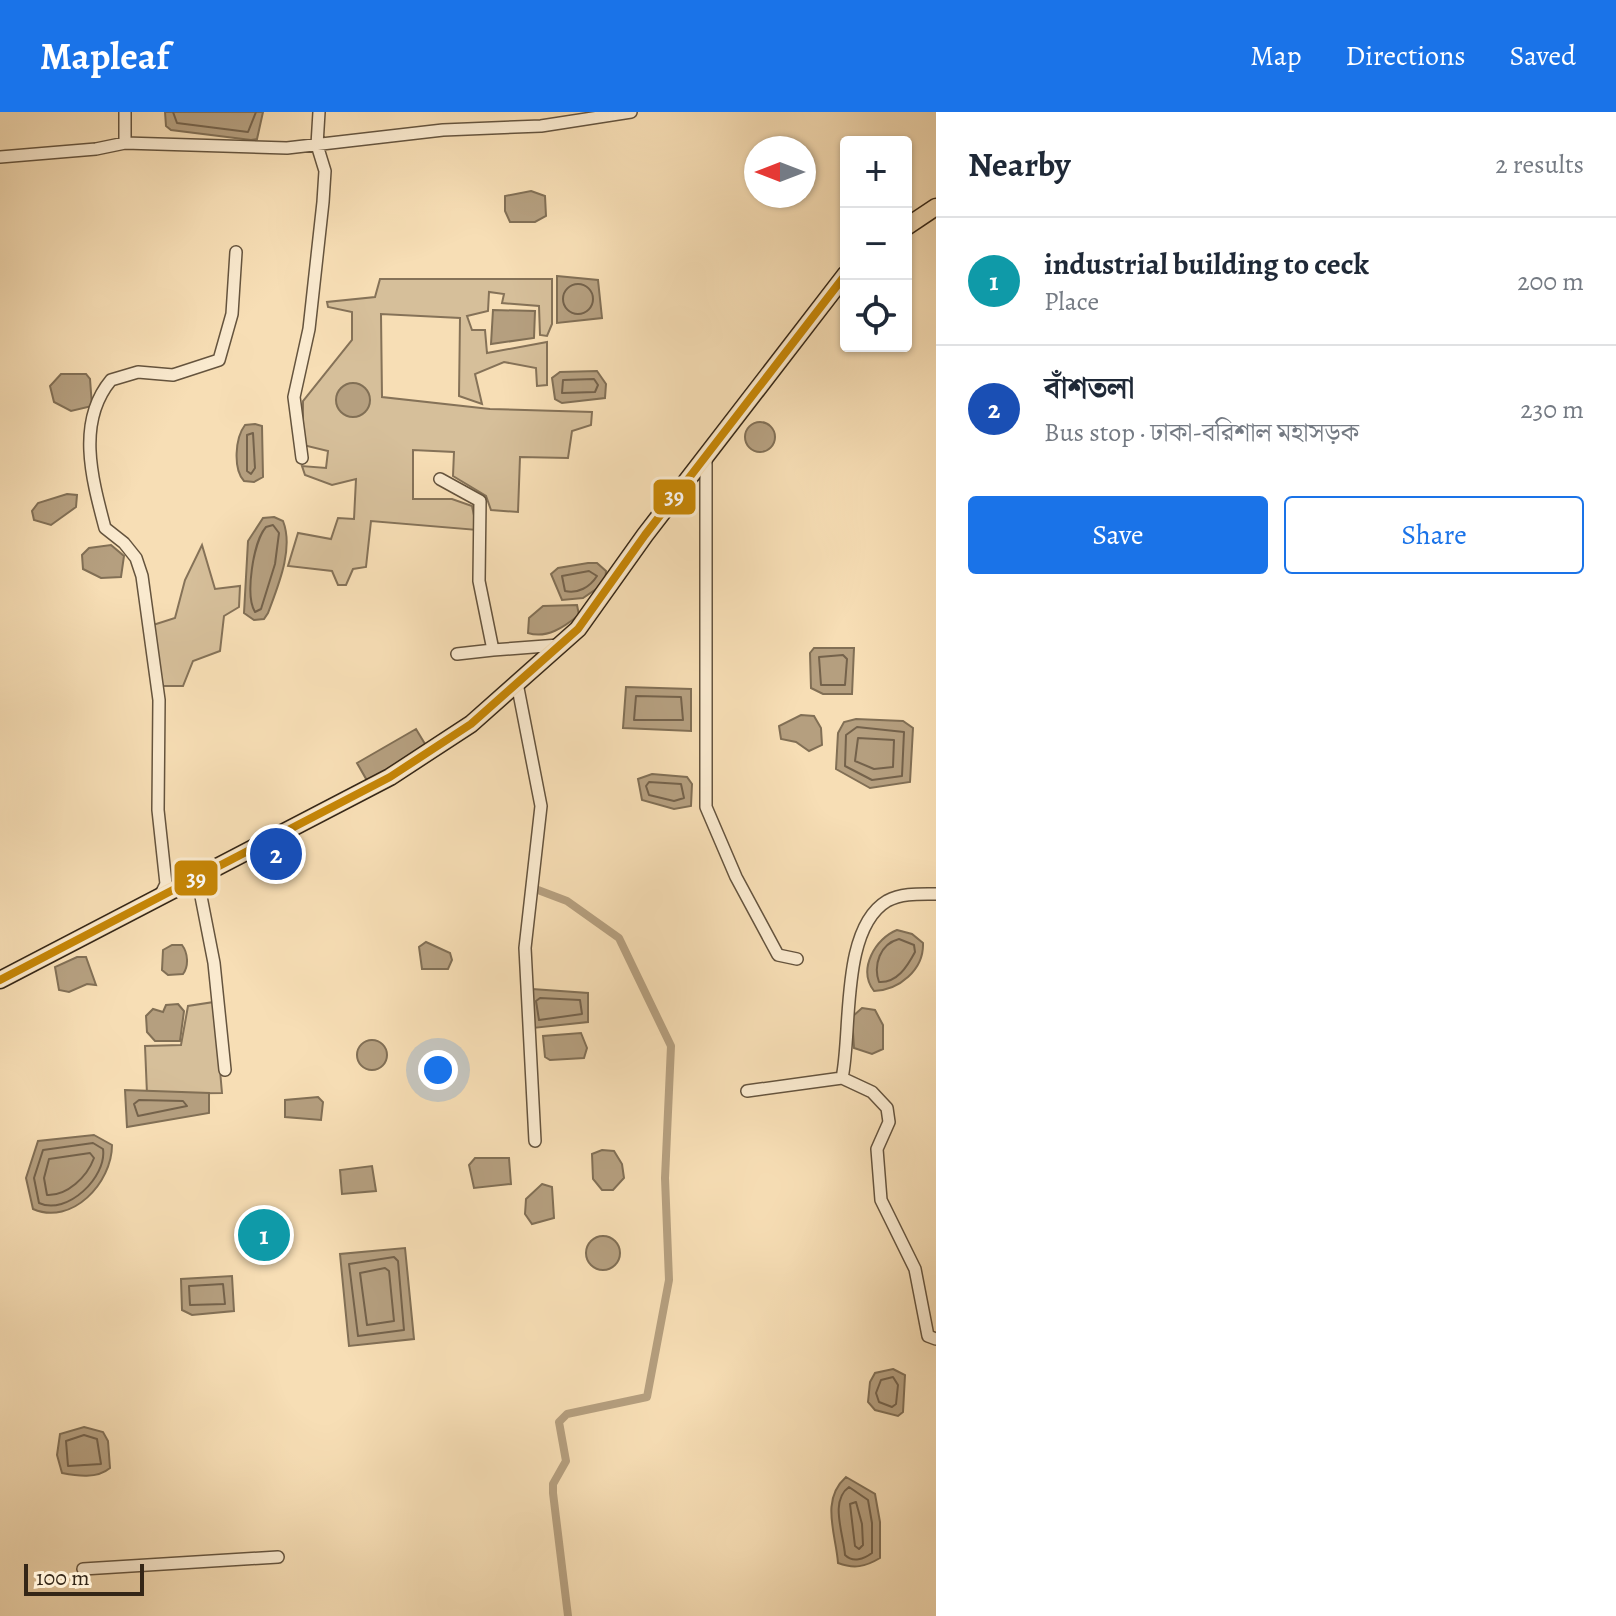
<!DOCTYPE html>
<meta charset="utf-8">
<style>
body{margin:0;font-family:Alegreya,"Noto Serif Bengali",serif;background:#f2f2f3;color:#1f2937}
.controls{position:absolute;right:24px;top:24px;display:grid;overflow:hidden;border-radius:8px;box-shadow:0 2px 6px #0004}
.controls button{width:72px;height:72px;display:grid;place-items:center;padding:0;border:0;border-bottom:2px solid #e0e1e3;background:#fff;color:#1f2937;font:40px sans-serif}
.compass{position:absolute;left:744px;top:24px;width:72px;height:72px;border-radius:50%;background:#fff;box-shadow:0 2px 6px #0004;rotate:270deg}
.scale{position:absolute;left:24px;bottom:20px;width:120px;box-sizing:border-box;padding-left:8px;border:4px solid #342617;border-top:0;font-size:22px;line-height:28px;white-space:nowrap;color:#342617;-webkit-text-stroke:6px #faeacf;paint-order:stroke}
.you{position:absolute;left:438px;top:958px;width:28px;height:28px;margin:-20px;border:6px solid #fff;border-radius:50%;background:#1a73e8;box-shadow:0 0 0 12px #1a73e833}
.badge{display:grid;place-items:center;width:52px;height:52px;border-radius:50%;background:#1a73e8;color:#fff;font-size:26px;font-weight:700}
.pin{position:absolute;translate:-50% -50%;border:4px solid #fff;box-shadow:0 2px 8px #0006}
.list{margin:0;padding:0;list-style:none}
h2{display:flex;justify-content:space-between;align-items:center;height:104px;margin:0;padding:0 32px;font-size:34px}
h2 small{font-size:26px;font-weight:400;color:#747a83}
.list li{display:grid;grid-template-columns:52px 1fr auto;gap:24px;align-items:center;box-sizing:border-box;height:128px;padding:0 32px;border-top:2px solid #e0e1e3}
.list b{display:block;font-size:30px;white-space:nowrap}
.list p{margin:0;font-size:26px;white-space:nowrap;color:#747a83}
.list em{font-size:26px;font-style:normal;color:#747a83}
.actions{display:flex;gap:16px;padding:24px 32px}
.actions a{flex:1;padding:18px 0;border:2px solid #1a73e8;border-radius:8px;text-align:center;font-size:28px;color:#1a73e8}
.actions .main{background:#1a73e8;color:#fff}
.icon{flex:none;width:44px;height:44px;fill:none;stroke:currentColor;stroke-width:2;stroke-linecap:round;stroke-linejoin:round}
.map{position:relative;flex:none;width:936px;height:1504px;overflow:hidden}
header{display:flex;align-items:center;gap:48px;box-sizing:border-box;height:112px;padding:0 40px;background:#1a73e8;color:#fff}
header strong{font-size:38px}
nav{display:flex;gap:44px;margin-inline-start:auto;font-size:28px}
main{display:flex}
aside{flex:1;background:#fff}
.map>svg:first-child{display:block}
.green{fill:#d6bf9a;stroke:#857258;stroke-width:2}
.water{fill:#b59f7f;stroke:#816f55;stroke-width:2}
.lines{fill:none;stroke-linecap:round;stroke-linejoin:round}
.shore{stroke:#74624b;stroke-width:2}
.canal{stroke:#b59f7f;stroke-width:8}
.minor-casing{stroke:#65543e;stroke-width:14}
.highway-casing{stroke:#342617;stroke-width:19}
.minor{stroke:#faeacf;stroke-width:11}
.highway{stroke:#f7deb5;stroke-width:16}
.bus-1-casing{stroke:#faeacf;stroke-width:14}
.bus-1{stroke:#c68606;stroke-width:8}
.line-badge{stroke:#faeacf;stroke-width:3}
.badge-label{font-size:22px;text-anchor:middle;font-weight:bold;fill:#fff}
</style>
<header>
<strong>Mapleaf</strong>
<nav><a>Map</a><a>Directions</a><a>Saved</a></nav>
</header>
<main>
<div class="map">
<svg width="936" height="1504" viewBox="0 0 936 1504">
<rect width="100%" height="100%" fill="#f7deb5"/>
<filter id="stains"><feTurbulence type="fractalNoise" baseFrequency=".0025" numOctaves="4"/><feColorMatrix values="0 0 0 0 .2 0 0 0 0 .09 0 0 0 0 .02 0 0 0 .5 -.17"/></filter>
<radialGradient id="worn" r=".72"><stop offset=".6" stop-color="#630" stop-opacity="0"/><stop offset="1" stop-color="#630" stop-opacity=".3"/></radialGradient>
<path class="green" d="M380 167H552V212L547 224 540 223 539 194 502 191 504 182 489 180 488 199 467 204 472 218H485L487 241 547 230V273L537 274 536 256 504 250 475 262 482 292 459 284 460 206 381 202 382 285 490 297 592 300 591 313 572 319 568 346 520 345 518 400 491 398 486 384 453 364 454 340 413 338V387H452L472 394 477 418 371 409 366 455 353 457 346 473H338L332 459 288 454 298 421 331 427 338 406 354 407 356 367 332 373 305 363 302 354 326 356 328 339 303 333V289L352 228V200L328 195 327 190 375 185Z
M202 433 215 477 240 474 239 495 224 504 220 539 193 549 183 574H159L153 513 175 506 185 468Z
M214 890 222 981 147 982 145 934 181 933 188 894Z"/>
<path class="water" d="M165 0H263L257 27 251 28 171 18 166 14Z
M531 79 545 84 546 104 535 110H510L505 99V84Z
M557 164 598 168 602 206 557 211Z
M493 198 535 199 534 226 491 232Z
M597 259 606 272 605 286 562 291 555 287 552 266 560 260Z
M61 262H86L90 267 92 294 71 299 54 290 50 274Z
M336 288a17 17 0 1 1 34 0a17 17 0 1 1-34 0Z
M745 325a15 15 0 1 1 30 0a15 15 0 1 1-30 0Z
M255 312 262 314 263 365 254 370 244 369C233 357 235 326 245 313Z
M67 382 77 383 76 395 51 413 34 408 32 399 38 391Z
M274 405 283 409C294 437 278 474 268 501L264 507 254 508 244 501 248 429 263 406Z
M111 433 124 444 121 465 101 466 83 457 82 443 89 436Z
M588 451H597L606 459 605 471 583 486 562 488 551 462 558 456Z
M577 493 579 503C564 515 547 527 528 521L529 506 543 494Z
M814 536H854L852 582H823L811 576 810 541Z
M626 575 691 577V619L623 616Z
M801 603 814 604 821 616 822 633 809 639 796 630 781 627 779 614Z
M856 607 903 609 913 616 910 670 870 676 836 657 838 621 844 610Z
M416 617 428 637 369 672 357 651Z
M652 662 687 665 692 672 691 694 674 697 642 688 638 667Z
M897 818 912 822 923 831C924 858 899 878 874 879 857 857 876 826 897 818Z
M426 830 450 841 452 848 448 857H422L419 835Z
M172 833H182C188 841 189 854 183 862L168 863 162 858 163 838Z
M77 845H86L96 873 87 872 69 880 59 878 55 855Z
M532 877 588 881V910L533 916Z
M178 892 184 899 180 929H155L147 920 146 904 153 897 163 900 166 893Z
M862 896 875 898 883 913V937L872 942 854 936 852 905Z
M581 921 587 936 584 946 550 948 545 945 543 924Z
M357 943a15 15 0 1 1 30 0a15 15 0 1 1-30 0Z
M125 978 209 981V1001L127 1015Z
M318 985 323 990 321 1008 285 1005V988Z
M94 1023 112 1033C112 1071 72 1114 33 1097L26 1066 38 1029Z
M602 1038 614 1039 622 1052 624 1066 613 1078H602L593 1067 592 1042Z
M475 1046H509L511 1072 474 1076 469 1053Z
M372 1054 376 1079 342 1082 340 1058Z
M542 1072 552 1075 554 1106 532 1112 525 1102 526 1087Z
M586 1141a17 17 0 1 1 34 0a17 17 0 1 1-34 0Z
M405 1136 414 1227 349 1234 340 1142Z
M232 1164 234 1199 192 1203 182 1198 181 1167Z
M893 1257 905 1263 903 1300 898 1304 875 1298 868 1290 870 1270 875 1261Z
M84 1315 103 1320 108 1329 110 1356C97 1367 77 1364 62 1361L57 1343 60 1322Z
M846 1365 875 1382 880 1410V1446C865 1455 854 1457 838 1451 836 1422 820 1388 846 1365Z"/>
<g class="lines">
<path class="shore" d="M173 0 177 11 248 20 256 0
M563 187a15 15 0 1 1 30 0a15 15 0 1 1-30 0Z
M594 267 598 273 595 280 562 281 563 268Z
M253 321 255 356 251 362 247 359V323Z
M273 413 279 421 275 452 261 497 255 500C245 484 253 430 266 415Z
M589 459 597 464C590 475 578 482 565 479L562 464Z
M843 543 847 547 845 573H821L819 545Z
M636 584 681 585 683 608H634Z
M857 615 904 620 902 664 872 668 845 654 846 623Z
M858 626 894 628 893 655 874 657 855 649Z
M649 670 681 672 684 686 674 689 649 683 646 674Z
M899 827 914 833 915 840C907 855 897 871 879 870 873 853 880 832 899 827Z
M540 886 580 888 582 902 539 908 536 889Z
M139 988 183 989 187 994 138 1004 134 992Z
M93 1031 103 1037C107 1065 67 1104 39 1091L34 1066 43 1038Z
M90 1041 94 1046C87 1065 67 1084 47 1083L44 1066 49 1047Z
M394 1145 398 1149 404 1218 358 1224 349 1152Z
M385 1156 389 1159 394 1209 367 1213 360 1161Z
M223 1172 225 1192 190 1193 189 1174Z
M893 1265 898 1273 896 1292 892 1295 879 1290 876 1281 881 1268Z
M84 1323 97 1327 101 1352 68 1354 66 1329Z
M849 1375 868 1388 872 1411V1441C864 1447 853 1451 845 1443 844 1423 829 1389 849 1375Z
M856 1390 862 1412 863 1433 859 1437 855 1434 850 1392Z"/>
<path class="canal" d="M538 778 567 789 619 826 671 934 665 1066 669 1168 647 1285 567 1302 559 1310 566 1349 553 1372V1381L568 1504"/>
<defs>
<path id="minor" d="M125 0V31
M0 45 96 37 125 31 287 36 443 18 541 14 631 0
M706 343V695L736 765 778 843 797 847
M302 346 294 285 309 217 323 90 325 59 317 33 319 0
M440 367 480 389 479 469 493 538 559 533
M457 542 493 538
M517 571 541 694 525 836 535 1029
M197 764 214 851 225 958
M161 782 166 772 158 698 159 588 142 464 136 446 124 431 105 416C92 367 76 310 111 268L138 260 173 263 219 248 232 202 236 140
M842 966C852 921 840 817 887 789 902 781 919 782 936 782
M747 979 842 966 872 980 887 996 889 1010 877 1037 881 1088 915 1157 928 1224 936 1227
M83 1457 278 1445"/>
<path id="highway" d="M906 115 936 95
M0 868 390 665 471 612 578 517 645 423 846 162"/>
</defs>
<use href="#minor" class="minor-casing"/>
<use href="#highway" class="highway-casing"/>
<use href="#minor" class="minor"/>
<use href="#highway" class="highway"/>
<defs>
<path id="bus-1" d="M0 868 390 665 471 612 578 517 645 423 846 162"/>
</defs>
<use href="#bus-1" class="bus-1-casing"/>
<use href="#bus-1" class="bus-1"/>
</g>
<g class="line-badge">
<rect x="652" y="366" width="45" height="38" rx="8" fill="#c68606"/>
<rect x="173" y="747" width="46" height="38" rx="8" fill="#c68606"/>
</g>
<g class="badge-label">
<text x="674" y="392">39</text>
<text x="196" y="774">39</text>
</g>
<rect width="100%" height="100%" filter="url(#stains)"/>
<rect width="100%" height="100%" fill="url(#worn)"/>
</svg>
<div class="controls">
<button>+</button>
<button>−</button>
<button><svg class="icon" aria-label="locate" viewBox="0 0 24 24"><circle cx="12" cy="12" r="6"/><path d="M12 2v4M12 18v4M2 12h4M18 12h4"/></svg></button>
</div>
<svg class="compass" viewBox="-18 -18 36 36"><path d="M0-13l5 13h-10z" fill="#e53935"/><path d="M0 13l5-13h-10z" fill="#747a83"/></svg>
<div class="scale">100 m</div>
<div class="you"></div>
<div class="pin badge" style="left:264px;top:1123px;background:#0f9aa8">1</div>
<div class="pin badge" style="left:276px;top:742px;background:#1a4fb4">2</div>
</div>
<aside>
<h2>Nearby<small>2 results</small></h2>
<ul class="list">
<li><span class="badge" style="background:#0f9aa8">1</span><div><b>industrial building to ceck</b><p>Place</p></div><em>200 m</em></li>
<li><span class="badge" style="background:#1a4fb4">2</span><div><b>বাঁশতলা</b><p>Bus stop · ঢাকা-বরিশাল মহাসড়ক</p></div><em>230 m</em></li>
</ul>
<div class="actions"><a class="main">Save</a><a>Share</a></div>
</aside>
</main>
